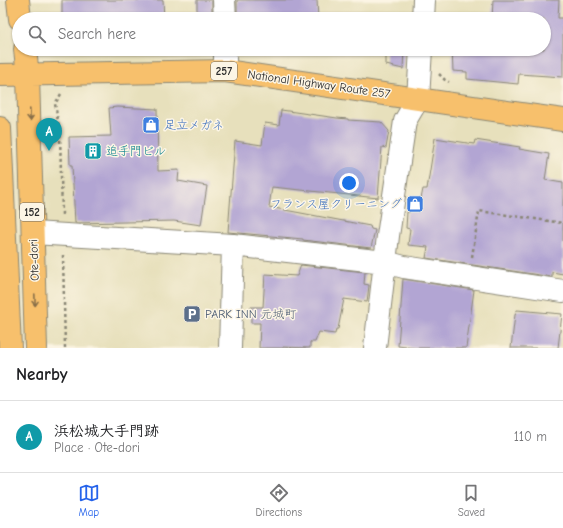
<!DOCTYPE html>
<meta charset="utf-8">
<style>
body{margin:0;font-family:"Comic Neue","Klee One",sans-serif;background:#f6f6f6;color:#202124}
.you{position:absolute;left:349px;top:183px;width:14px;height:14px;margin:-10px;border:3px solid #fff;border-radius:50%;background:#1a73e8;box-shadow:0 0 0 6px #1a73e833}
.badge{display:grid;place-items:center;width:26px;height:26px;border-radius:50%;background:#2563eb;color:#fff;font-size:13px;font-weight:700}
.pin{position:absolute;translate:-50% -33px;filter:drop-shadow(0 1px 2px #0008)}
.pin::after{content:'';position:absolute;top:21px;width:14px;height:12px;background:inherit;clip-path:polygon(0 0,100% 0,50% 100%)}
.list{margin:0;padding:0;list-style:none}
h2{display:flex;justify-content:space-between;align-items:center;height:52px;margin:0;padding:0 16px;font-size:17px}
h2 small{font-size:13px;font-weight:400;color:#757577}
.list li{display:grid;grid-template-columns:26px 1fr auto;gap:12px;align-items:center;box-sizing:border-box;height:72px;padding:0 16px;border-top:1px solid #e0e0e0}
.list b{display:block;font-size:15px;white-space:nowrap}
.list p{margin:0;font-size:13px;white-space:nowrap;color:#757577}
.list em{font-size:13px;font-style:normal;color:#757577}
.icon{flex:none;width:22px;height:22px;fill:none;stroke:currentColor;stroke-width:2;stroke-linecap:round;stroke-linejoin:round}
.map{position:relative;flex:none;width:563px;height:348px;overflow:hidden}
.search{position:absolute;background:#fff;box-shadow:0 1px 3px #0004;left:12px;right:12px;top:12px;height:44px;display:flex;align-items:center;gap:10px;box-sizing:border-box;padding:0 14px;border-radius:22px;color:#757577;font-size:15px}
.sheet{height:124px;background:#fff}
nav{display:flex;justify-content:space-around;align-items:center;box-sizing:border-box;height:56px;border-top:1px solid #e0e0e0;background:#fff;font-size:11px;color:#757577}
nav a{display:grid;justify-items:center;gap:2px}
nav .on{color:#2563eb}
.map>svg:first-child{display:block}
.building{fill:#b2a5d3}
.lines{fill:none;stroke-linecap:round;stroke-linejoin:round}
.minor-casing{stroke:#898674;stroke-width:24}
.highway-casing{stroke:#898674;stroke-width:24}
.path{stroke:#898674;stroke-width:2.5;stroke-dasharray:3 3;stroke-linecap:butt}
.minor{stroke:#fff;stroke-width:22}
.highway{stroke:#f7c06c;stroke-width:22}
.oneway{stroke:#876e48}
.labels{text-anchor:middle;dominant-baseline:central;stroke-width:3;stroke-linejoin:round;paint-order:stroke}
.shield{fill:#fcf5e5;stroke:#6a6863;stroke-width:1}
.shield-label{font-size:11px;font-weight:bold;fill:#2b2b2b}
.street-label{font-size:12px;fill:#2b2b2b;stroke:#fcf5e5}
.shop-label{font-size:12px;fill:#366cbe;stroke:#fcf5e5;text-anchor:start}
.culture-label{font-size:12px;fill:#0d838f;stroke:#fcf5e5;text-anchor:start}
.service-label{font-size:12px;fill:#4e5e75;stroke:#fcf5e5;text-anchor:start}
</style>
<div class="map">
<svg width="563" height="348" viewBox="0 0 563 348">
<rect width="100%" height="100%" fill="#fcf5e5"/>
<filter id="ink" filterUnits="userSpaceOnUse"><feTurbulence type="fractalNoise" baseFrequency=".025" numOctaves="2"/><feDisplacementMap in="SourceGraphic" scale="8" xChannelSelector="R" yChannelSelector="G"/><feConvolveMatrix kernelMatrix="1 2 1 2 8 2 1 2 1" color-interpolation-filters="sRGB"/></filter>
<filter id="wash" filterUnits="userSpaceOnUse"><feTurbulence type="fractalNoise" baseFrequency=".012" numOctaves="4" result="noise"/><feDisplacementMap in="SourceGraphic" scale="16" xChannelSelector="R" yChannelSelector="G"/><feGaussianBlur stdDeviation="0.9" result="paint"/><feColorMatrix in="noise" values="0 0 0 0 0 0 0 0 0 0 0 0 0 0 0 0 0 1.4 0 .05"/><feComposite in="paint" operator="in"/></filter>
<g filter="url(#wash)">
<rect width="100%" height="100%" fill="#e7e0bc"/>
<g id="blocks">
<path class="building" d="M62 0H163L164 19H62Z
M197 0H212V19H197Z
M237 0H317L318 19H237Z
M493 0H559L558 18H563V77L519 74 518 84 467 79V72L453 71 452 49H544V19H492Z
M386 49H404L403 69 386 65Z
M117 107 157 109 158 171 179 170 178 181 207 186 201 225 174 221 75 223 72 165H70L69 137 111 136 109 108Z
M281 110 337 118 348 119V120L381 122 389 131 386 148 382 147 378 198 272 187 269 207 370 226 371 229 375 230 371 248 303 240V239L228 232 235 141 262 145 265 123 279 125Z
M435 138 474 144 475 140 520 147 519 149 549 154 545 180 563 183V274L552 272V277L426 258 428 247 408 245 410 229 406 228 407 212H410L412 198 421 199 423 189H427Z
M301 265 365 272 364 284 369 285 367 302 344 299 338 329H336L335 334 319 332 315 342H310V348L283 347V348H259L260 323H251V307H263L265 274 297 276Z
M403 279 474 290 466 348H414L398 346Z
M517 310 562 314 558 348H511L515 315Z"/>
</g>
</g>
<g filter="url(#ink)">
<use href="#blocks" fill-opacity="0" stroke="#898674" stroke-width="1"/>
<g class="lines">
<defs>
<path id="minor" d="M224 0 225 19
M423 19 424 0
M225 49V71
M33 233 233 245 385 262 404 267 563 291
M230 348 233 245
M375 348 388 236 405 121 418 99 421 49"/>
<path id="highway" d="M18 0 20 19
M25 49 28 76 36 348
M0 75 225 71 563 120
M0 128 10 348"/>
</defs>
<use href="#minor" class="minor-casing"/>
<use href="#highway" class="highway-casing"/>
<path class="path" d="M439 74 445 80 449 82
M61 94 55 104 60 133 62 215
M63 255 65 348
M472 257 479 211 563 223"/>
<use href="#minor" class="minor"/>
<use href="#highway" class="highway"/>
</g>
<defs><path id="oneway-shaft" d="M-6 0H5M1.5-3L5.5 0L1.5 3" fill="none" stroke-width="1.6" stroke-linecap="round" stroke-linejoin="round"/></defs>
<g class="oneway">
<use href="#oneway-shaft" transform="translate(30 115) rotate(88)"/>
<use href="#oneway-shaft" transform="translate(35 300) rotate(88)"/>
</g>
</g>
<defs>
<symbol id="shop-square" viewBox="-11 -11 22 22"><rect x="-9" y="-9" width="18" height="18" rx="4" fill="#3f7fe0" stroke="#fcf5e5"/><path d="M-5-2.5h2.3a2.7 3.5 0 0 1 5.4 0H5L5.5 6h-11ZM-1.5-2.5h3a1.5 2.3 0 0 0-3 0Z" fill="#fff"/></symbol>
<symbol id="building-square" viewBox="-11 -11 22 22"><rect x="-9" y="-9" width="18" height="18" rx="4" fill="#0f9aa8" stroke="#fcf5e5"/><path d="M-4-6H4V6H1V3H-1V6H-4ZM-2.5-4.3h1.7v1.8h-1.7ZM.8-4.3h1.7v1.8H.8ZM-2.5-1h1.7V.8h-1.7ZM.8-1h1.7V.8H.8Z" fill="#fff"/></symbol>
<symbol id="parking-square" viewBox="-11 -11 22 22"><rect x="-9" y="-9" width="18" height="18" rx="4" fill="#5c6f8a" stroke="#fcf5e5"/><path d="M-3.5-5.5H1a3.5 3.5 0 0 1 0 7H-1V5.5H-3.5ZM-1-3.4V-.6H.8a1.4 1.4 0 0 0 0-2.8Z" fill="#fff"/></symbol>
</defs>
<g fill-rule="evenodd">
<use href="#shop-square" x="141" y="115" width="20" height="20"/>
<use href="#building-square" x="83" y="141" width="20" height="20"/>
<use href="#shop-square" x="405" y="194" width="20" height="20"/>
<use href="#parking-square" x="182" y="304" width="20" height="20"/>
</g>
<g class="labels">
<g class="shield">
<rect x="211" y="62" width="26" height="18" rx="3"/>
<rect x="20" y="203" width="24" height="18" rx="3"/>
</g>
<g class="shield-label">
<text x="224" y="71">257</text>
<text x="32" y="212">152</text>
</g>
<g class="street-label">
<text transform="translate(319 84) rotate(8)">National Highway Route 257</text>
<text transform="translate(34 260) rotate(-92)">Ote-dori</text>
</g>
<g class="shop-label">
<text x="164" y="125">足立メガネ</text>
<text x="402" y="204" text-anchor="end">フランス屋クリーニング</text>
</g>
<g class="culture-label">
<text x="106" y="151">追手門ビル</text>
</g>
<g class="service-label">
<text x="205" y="314">PARK INN 元城町</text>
</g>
</g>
</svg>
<div class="you"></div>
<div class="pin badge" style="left:49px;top:151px;background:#0f9aa8">A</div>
<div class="search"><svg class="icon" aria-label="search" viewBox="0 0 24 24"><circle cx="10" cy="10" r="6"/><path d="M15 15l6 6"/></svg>Search here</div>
</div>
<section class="sheet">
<h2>Nearby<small></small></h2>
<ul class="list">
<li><span class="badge" style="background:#0f9aa8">A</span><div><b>浜松城大手門跡</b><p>Place · Ote-dori</p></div><em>110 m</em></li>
</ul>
</section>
<nav>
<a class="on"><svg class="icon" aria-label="map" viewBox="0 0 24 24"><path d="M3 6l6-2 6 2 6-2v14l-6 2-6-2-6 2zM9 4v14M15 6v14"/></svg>Map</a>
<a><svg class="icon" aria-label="directions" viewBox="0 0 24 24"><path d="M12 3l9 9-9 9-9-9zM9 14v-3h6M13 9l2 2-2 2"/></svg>Directions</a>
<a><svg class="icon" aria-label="saved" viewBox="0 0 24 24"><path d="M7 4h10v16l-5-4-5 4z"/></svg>Saved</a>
</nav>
